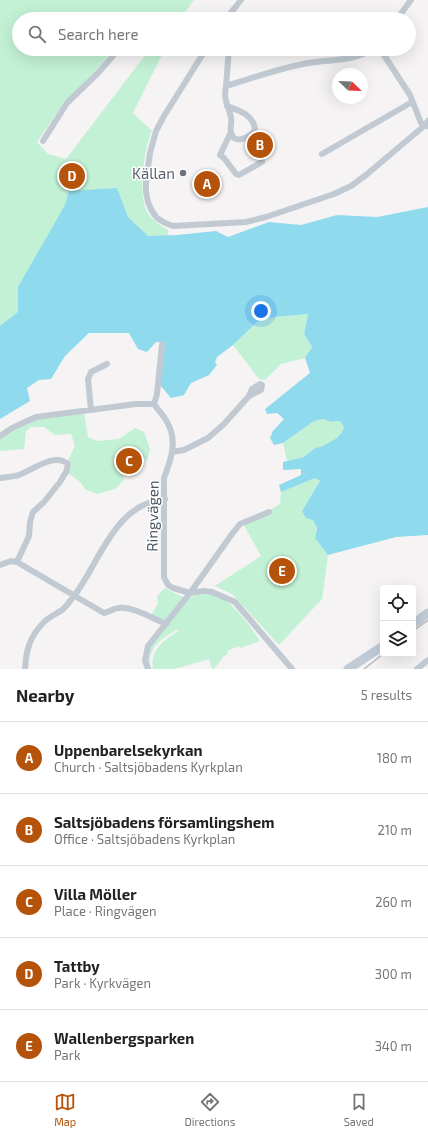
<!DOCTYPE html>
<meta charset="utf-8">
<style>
body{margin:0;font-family:"Exo 2",sans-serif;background:#f6f6f6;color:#222}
.controls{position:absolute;right:12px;bottom:12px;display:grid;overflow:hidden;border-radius:4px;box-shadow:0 4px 16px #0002}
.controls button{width:36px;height:36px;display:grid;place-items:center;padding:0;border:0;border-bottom:1px solid #e0e0e0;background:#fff;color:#222;font:20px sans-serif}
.compass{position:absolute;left:332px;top:68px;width:36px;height:36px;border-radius:50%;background:#fff;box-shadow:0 4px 16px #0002;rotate:113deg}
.you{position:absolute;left:261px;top:311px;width:14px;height:14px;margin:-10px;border:3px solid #fff;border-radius:50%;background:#1a73e8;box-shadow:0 0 0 6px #1a73e833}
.badge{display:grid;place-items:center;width:26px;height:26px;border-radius:50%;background:#b45309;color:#fff;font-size:13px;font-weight:700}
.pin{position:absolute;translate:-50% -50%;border:2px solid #fff;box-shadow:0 1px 4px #0006}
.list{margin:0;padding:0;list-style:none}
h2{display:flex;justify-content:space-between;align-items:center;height:52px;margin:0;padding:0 16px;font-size:17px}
h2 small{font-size:13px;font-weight:400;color:#767676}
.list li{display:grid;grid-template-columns:26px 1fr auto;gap:12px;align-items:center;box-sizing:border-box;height:72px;padding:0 16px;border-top:1px solid #e0e0e0}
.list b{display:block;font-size:15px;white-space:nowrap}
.list p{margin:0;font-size:13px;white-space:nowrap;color:#767676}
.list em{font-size:13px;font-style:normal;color:#767676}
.icon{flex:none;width:22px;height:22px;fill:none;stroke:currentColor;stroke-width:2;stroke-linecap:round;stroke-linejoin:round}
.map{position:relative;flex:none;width:428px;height:669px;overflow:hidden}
.search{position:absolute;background:#fff;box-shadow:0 4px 16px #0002;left:12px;right:12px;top:12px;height:44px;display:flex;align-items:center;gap:10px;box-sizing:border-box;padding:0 14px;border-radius:22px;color:#767676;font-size:15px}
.sheet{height:412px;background:#fff}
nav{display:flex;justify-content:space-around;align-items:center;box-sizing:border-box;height:56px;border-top:1px solid #e0e0e0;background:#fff;font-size:11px;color:#767676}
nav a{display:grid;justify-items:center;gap:2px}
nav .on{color:#b45309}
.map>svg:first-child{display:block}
.green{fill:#c3f1d5}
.water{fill:#90daee}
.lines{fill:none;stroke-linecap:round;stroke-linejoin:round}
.minor{stroke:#c1cad2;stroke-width:6}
.secondary{stroke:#c1cbd6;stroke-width:9}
.rail{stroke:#b5b8bd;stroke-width:1.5}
.worship-dot{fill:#6b7280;stroke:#fff;stroke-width:1.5}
.labels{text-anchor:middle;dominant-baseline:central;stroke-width:3;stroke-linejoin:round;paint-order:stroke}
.worship-label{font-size:15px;fill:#5b616d;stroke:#fff;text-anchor:end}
.street-label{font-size:15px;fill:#4a5661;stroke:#fff}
</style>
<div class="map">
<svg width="428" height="669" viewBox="0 0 428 669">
<rect width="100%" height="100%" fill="#f5f3f3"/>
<path class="green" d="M0 0H194L185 12 170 19H19V49H114L89 78 64 103 37 142 48 154 66 159 143 58 154 49H165L133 113 152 131C144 148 138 195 147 212 152 220 160 225 168 230V235L0 369Z
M308 314 304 334 312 347 305 358 281 364 265 380 259 379 233 345 257 322 274 317Z
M84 413 88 437 97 441 119 439 135 428 144 432 150 449 147 461 130 447 119 455 124 480 115 489 97 494 85 489 80 482 68 473 72 464 68 460 75 446 71 434 55 435 44 427H31L26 431 24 449 0 451V439L18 427 37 419Z
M323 419 331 422 340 421 344 427 342 432 337 438 323 446 315 448 304 457 287 461 283 443 314 421Z
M315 478 320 481 302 511C315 521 318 522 315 538L328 555 322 599 279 645 232 594 215 586 261 556 244 525 280 504 281 492Z
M165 588 176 594 183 597 165 622 151 616 158 603 157 596Z
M197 595C202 595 208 594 213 595 231 598 250 626 260 641L240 648 239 646 227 651 228 654 224 656 214 669H212L209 659 175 669H153C150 650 164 640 179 631L176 630C160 640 146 648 151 669L146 661 150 647 189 598Z"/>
<path class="water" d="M117 188 128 217 148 236 177 235 216 231 228 237 269 222 301 225 337 215 377 217 428 207V535L396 537 328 555 315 538 317 528 313 520 306 518 302 511 320 481 315 478 281 492 279 485 301 475V469L283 470V462L304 457 315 448 323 446 337 438 342 432 344 427 340 421 331 422 323 419 314 421 283 443 274 445 270 438 273 431 284 419 277 413 267 414 265 409 310 373 305 358 312 347 304 334 308 314 274 317 257 322 233 345 217 357 215 362 217 365 209 375 191 383 184 395 171 398 160 385 165 343 156 342 147 352 138 349 129 333H89L65 356 51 379 39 380 27 388 30 401 0 419V326L18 312V287L65 205 69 191Z"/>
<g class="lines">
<path class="minor" d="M179 19H184
M226 19 241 0
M397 19 411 0
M206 49 164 116 156 131 150 153 146 182V192L148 202 152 211 157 218 165 223 173 226 246 222 266 217 334 194 351 186 366 175 424 126 428 121
M229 49 226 86C253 78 280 68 308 63 330 59 353 62 373 49
M380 49 410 95 421 123 427 126
M226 86C223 99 228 105 231 117 232 122 230 127 231 132 233 146 251 137 255 130 254 115 240 111 227 106
M231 132 220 155 224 158 236 174 239 175 262 162
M43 141 67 103 97 74 119 49
M322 154 412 102
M162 345 157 394 154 404C158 410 164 416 167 422 178 440 171 460 164 478V577L168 585 173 588 190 593 203 591 212 592 235 602 292 669
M91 410 88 379 91 372 107 364
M0 436 12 428 36 417 136 404H154
M172 452 184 450 208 438 224 424 249 396 261 390 262 385 260 384 252 389 249 396
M0 478C6 477 13 477 19 475 33 470 54 452 68 464L66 472 60 482 44 502 33 512 30 522 29 536 17 562
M0 565 11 561 17 562 104 613C110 612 113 608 119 608 132 606 154 619 166 624
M25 669C26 650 30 636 44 622 49 617 56 614 62 610 66 607 70 601 74 596 100 562 114 504 165 499
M148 669 145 661 148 646 190 593 232 534 240 524 269 512
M417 669 428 660"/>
<path class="secondary" d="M413 624 428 613
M348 669 383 646"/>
<path class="rail" d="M413 631 428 620
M364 669 383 654"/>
</g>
<circle class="worship-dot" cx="183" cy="173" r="4"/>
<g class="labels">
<g class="worship-label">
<text x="175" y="173">Källan</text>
</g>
<g class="street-label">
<text transform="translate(152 516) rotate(-89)">Ringvägen</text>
</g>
</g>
</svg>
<div class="controls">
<button><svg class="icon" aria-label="locate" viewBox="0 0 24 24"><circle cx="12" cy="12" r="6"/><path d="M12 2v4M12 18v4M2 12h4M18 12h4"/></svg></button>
<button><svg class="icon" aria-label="layers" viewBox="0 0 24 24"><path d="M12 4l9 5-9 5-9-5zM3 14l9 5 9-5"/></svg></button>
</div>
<svg class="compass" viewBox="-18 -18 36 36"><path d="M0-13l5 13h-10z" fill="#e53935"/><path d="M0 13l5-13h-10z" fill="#767676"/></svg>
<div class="you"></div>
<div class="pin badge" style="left:207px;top:184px">A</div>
<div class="pin badge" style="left:260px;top:145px">B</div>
<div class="pin badge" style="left:129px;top:461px">C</div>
<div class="pin badge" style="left:72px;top:176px">D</div>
<div class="pin badge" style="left:282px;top:571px">E</div>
<div class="search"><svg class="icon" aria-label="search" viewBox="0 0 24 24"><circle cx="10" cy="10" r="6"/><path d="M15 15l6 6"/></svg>Search here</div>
</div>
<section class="sheet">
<h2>Nearby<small>5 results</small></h2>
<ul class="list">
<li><span class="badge">A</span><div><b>Uppenbarelsekyrkan</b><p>Church · Saltsjöbadens Kyrkplan</p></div><em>180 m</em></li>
<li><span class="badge">B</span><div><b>Saltsjöbadens församlingshem</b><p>Office · Saltsjöbadens Kyrkplan</p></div><em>210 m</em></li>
<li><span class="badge">C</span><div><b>Villa Möller</b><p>Place · Ringvägen</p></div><em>260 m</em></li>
<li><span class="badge">D</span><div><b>Tattby</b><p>Park · Kyrkvägen</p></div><em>300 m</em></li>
<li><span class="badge">E</span><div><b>Wallenbergsparken</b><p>Park</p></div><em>340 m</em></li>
</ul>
</section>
<nav>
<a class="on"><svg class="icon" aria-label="map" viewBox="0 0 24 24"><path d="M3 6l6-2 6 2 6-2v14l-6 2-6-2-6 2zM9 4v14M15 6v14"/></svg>Map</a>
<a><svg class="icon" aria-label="directions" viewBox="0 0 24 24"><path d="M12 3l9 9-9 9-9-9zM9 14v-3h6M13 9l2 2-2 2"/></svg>Directions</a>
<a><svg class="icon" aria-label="saved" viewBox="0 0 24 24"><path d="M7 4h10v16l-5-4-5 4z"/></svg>Saved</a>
</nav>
